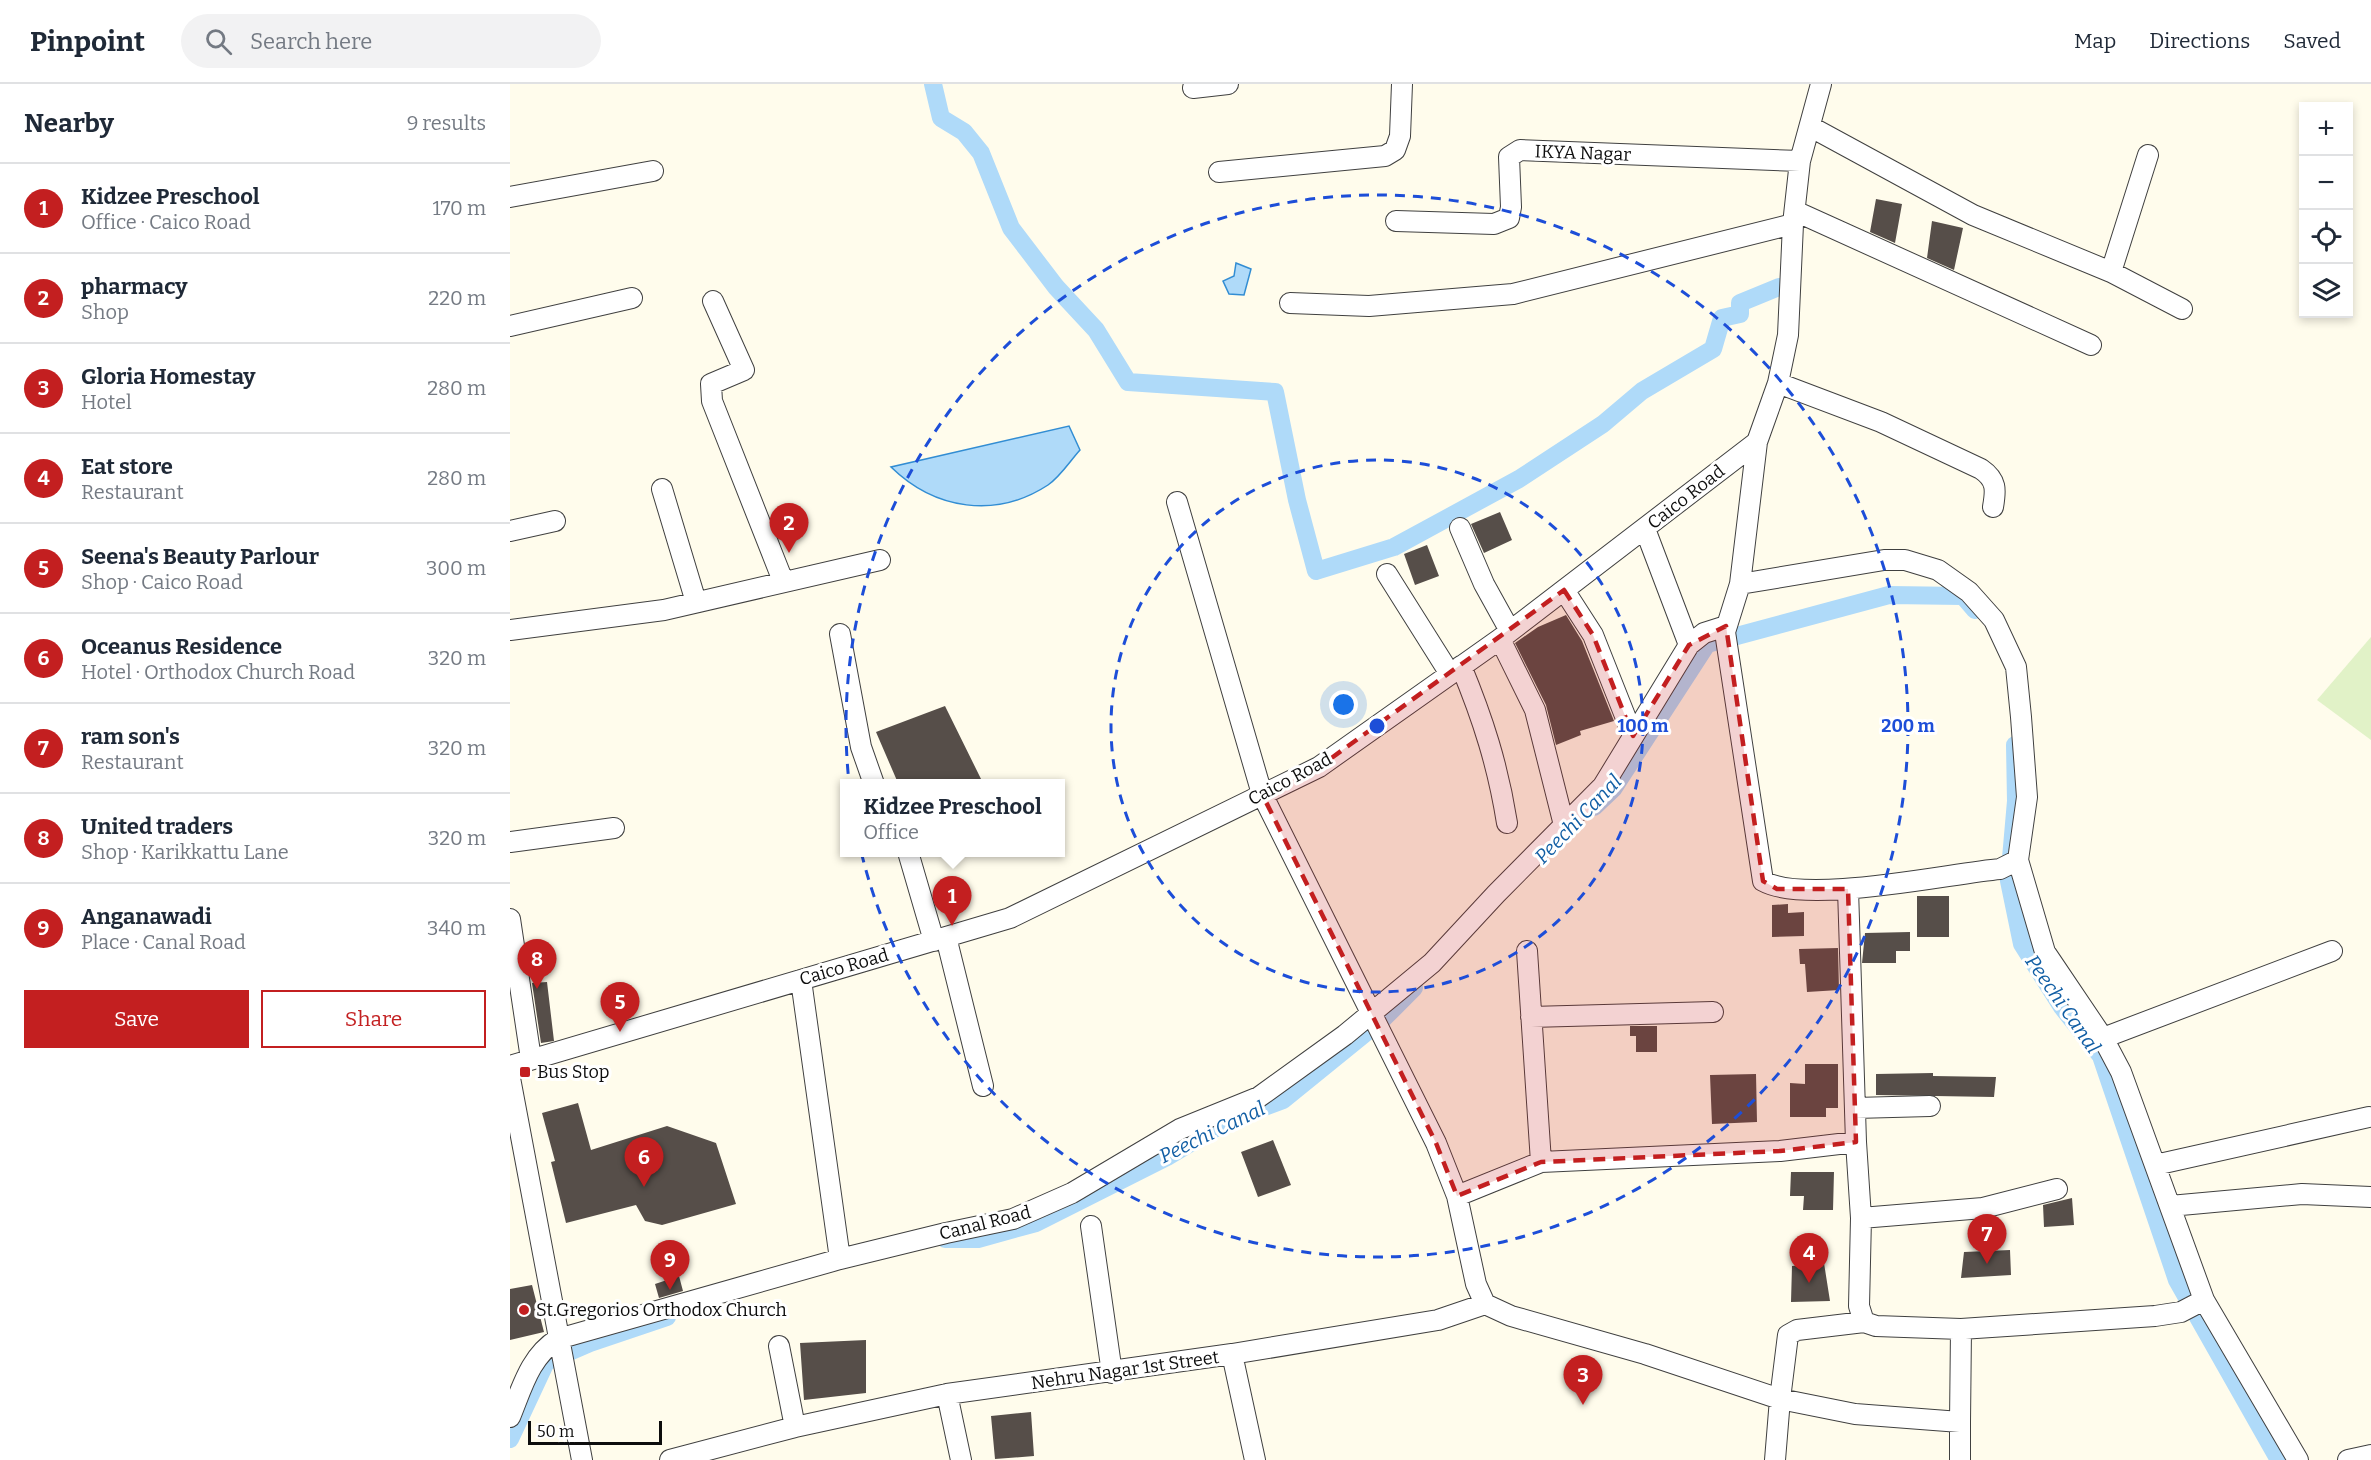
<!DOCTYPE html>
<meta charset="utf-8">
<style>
body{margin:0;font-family:Bitter,serif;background:#f2f2f3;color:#1f2937}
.controls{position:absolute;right:18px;top:18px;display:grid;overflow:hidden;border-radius:0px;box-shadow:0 3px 9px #0003}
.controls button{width:54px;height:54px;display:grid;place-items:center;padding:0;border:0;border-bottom:2px solid #e0e1e3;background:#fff;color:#1f2937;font:30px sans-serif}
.scale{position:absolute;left:18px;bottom:15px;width:134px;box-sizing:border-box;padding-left:6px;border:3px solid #0d0d0d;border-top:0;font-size:16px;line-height:21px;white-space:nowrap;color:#0d0d0d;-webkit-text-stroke:4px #fff;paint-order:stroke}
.you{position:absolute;left:834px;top:621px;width:21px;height:21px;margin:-15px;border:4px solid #fff;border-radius:50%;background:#1a73e8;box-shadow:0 0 0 9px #1a73e833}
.badge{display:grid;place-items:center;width:39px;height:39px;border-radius:50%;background:#c31f20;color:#fff;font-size:20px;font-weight:700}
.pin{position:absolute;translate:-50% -50px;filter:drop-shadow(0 2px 3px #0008)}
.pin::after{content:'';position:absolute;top:32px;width:21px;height:18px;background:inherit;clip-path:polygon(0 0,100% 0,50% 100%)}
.popup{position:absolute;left:330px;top:695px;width:225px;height:78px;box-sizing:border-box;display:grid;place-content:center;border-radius:0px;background:#fff;filter:drop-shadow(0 2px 4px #0005);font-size:20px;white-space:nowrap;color:#747a83}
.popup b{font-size:22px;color:#1f2937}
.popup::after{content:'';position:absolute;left:50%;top:100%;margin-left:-12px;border:12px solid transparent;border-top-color:#fff}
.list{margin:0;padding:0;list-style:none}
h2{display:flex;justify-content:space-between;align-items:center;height:78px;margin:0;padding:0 24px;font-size:26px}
h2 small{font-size:20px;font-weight:400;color:#747a83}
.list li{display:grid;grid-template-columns:39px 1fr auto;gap:18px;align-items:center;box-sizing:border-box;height:90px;padding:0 24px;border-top:2px solid #e0e1e3}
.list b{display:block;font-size:22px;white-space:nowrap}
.list p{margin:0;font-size:20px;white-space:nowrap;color:#747a83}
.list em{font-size:20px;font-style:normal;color:#747a83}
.actions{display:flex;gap:12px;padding:18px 24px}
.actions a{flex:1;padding:14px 0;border:2px solid #c31f20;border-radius:0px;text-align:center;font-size:21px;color:#c31f20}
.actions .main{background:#c31f20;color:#fff}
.icon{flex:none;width:33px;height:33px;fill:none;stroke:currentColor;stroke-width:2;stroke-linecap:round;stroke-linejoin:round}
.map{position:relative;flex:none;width:1861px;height:1376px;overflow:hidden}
header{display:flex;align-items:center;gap:36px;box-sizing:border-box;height:84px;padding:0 30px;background:#fff;border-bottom:2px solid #e0e1e3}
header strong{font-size:28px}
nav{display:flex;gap:33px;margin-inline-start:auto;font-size:21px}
.search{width:420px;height:54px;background:#f2f2f3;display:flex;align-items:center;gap:15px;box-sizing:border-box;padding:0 21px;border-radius:33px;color:#747a83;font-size:22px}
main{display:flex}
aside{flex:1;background:#fff}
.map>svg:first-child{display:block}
.pitch{fill:#e1f2c7}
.water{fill:#afdaf9;stroke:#328dd3;stroke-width:1.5}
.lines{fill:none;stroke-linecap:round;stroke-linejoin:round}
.canal{stroke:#afdaf9;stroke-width:18}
.building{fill:#564e49}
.minor-casing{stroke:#404040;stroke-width:22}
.minor{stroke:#fff;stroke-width:20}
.marked{fill:#c31f20;fill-opacity:0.2;stroke:#c31f20;stroke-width:4.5;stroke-dasharray:12 8;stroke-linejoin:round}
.ring{fill:none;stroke:#1d4ed8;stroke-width:3;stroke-dasharray:10 8}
.poi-dot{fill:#c31f20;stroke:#fff;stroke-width:2}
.labels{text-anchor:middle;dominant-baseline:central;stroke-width:6;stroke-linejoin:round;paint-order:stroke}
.street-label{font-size:18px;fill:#0d0d0d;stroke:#fff}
.poi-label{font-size:18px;fill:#0d0d0d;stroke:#fff;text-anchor:start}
.water-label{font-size:20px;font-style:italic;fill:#115ea4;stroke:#fff}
.centre{fill:#1d4ed8;stroke:#fff;stroke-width:3}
.ring-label{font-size:18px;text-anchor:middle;font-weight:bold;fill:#1d4ed8;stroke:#fff;stroke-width:6;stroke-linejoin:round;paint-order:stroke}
</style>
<header>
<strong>Pinpoint</strong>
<div class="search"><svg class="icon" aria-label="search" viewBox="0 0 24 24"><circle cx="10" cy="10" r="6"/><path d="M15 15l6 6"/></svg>Search here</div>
<nav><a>Map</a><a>Directions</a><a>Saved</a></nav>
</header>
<main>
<aside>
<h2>Nearby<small>9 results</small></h2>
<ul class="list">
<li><span class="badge">1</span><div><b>Kidzee Preschool</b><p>Office · Caico Road</p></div><em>170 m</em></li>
<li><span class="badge">2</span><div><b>pharmacy</b><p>Shop</p></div><em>220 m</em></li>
<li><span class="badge">3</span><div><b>Gloria Homestay</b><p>Hotel</p></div><em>280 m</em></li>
<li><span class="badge">4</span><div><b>Eat store</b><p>Restaurant</p></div><em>280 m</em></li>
<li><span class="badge">5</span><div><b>Seena's Beauty Parlour</b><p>Shop · Caico Road</p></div><em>300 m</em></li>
<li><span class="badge">6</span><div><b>Oceanus Residence</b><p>Hotel · Orthodox Church Road</p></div><em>320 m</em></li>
<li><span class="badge">7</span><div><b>ram son's</b><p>Restaurant</p></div><em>320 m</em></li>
<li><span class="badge">8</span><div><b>United traders</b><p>Shop · Karikkattu Lane</p></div><em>320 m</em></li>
<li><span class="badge">9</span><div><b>Anganawadi</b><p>Place · Canal Road</p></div><em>340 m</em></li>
</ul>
<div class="actions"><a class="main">Save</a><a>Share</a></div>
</aside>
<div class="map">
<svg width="1861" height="1376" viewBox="0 0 1861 1376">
<rect width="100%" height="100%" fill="#fffcec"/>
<path class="pitch" d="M1861 553V656L1807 616Z"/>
<path class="water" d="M726 179 741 185 734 211 719 210 713 197 724 192Z
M559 342 570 366C560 377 550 393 538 401 486 435 425 426 381 383Z"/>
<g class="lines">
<path class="canal" d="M423 0 431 34 454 48 471 69 501 144 546 203 586 246 618 298 765 308 787 416 806 487 884 463 1009 395 1093 340 1132 307 1203 265 1212 234 1230 230V219L1269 203
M1505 661 1506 717 1499 797 1512 860 1552 923 1591 972 1667 1196 1769 1376
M1084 723 1103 705 1197 560 1379 511 1453 512 1465 526
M435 1155H468L526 1139 657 1073 719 1036 773 1016 874 934 904 904
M0 1355 36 1278 80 1259 157 1233"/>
</g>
<path class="building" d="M1366 115 1392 120 1385 159 1360 148Z
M1422 137 1453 144 1444 186 1417 174Z
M990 428 1002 456 974 469 961 440Z
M917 461 929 492 905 501 894 470Z
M1056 531 1072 557 1104 637 1070 647 1071 651 1046 661 1036 621 1005 559 1028 543Z
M435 622 473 699H388L366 648Z
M1407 812H1439V853H1407Z
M1278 820V829L1294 828V852L1262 853V821Z
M1400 848V867H1386V879H1352L1355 849Z
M1328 864 1329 906 1297 908 1295 880H1290L1289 865Z
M37 898 44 957 31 959 22 899Z
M1120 942H1147V968H1126V952H1120Z
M1295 980H1328V1024H1316V1033H1280V999L1295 1000Z
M1423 989V992L1486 993 1484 1013 1366 1011V990Z
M1246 990 1247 1038 1202 1040 1200 991Z
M68 1019 81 1066 157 1042 206 1059 226 1120 152 1141 135 1137 126 1121 56 1139 41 1078 45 1077 32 1029Z
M763 1056 781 1101 748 1113 731 1068Z
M1281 1088H1324L1323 1126H1293L1294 1112H1280Z
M1562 1114 1564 1141 1534 1143 1533 1121Z
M1500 1166 1501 1191 1451 1194 1454 1168Z
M1314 1179 1320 1217 1281 1218 1282 1182Z
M169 1192 173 1207 149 1214 145 1200Z
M22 1201 34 1248 0 1256V1205Z
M356 1256V1309L294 1316 290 1259Z
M521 1328 524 1372 485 1375 481 1332Z"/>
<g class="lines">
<defs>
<path id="minor" d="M683 4 718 0
M1301 43 1463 131 1601 188 1672 225
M709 88 875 72 885 66 890 52 892 0
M0 113 143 87
M1285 127 1581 261
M886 137 984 140 999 134 1001 123 999 73 1010 66 1290 77
M1601 188 1638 71
M203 217 234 286 201 300 202 317 273 497
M780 219 859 222 1003 210 1283 140
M0 242 122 214
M1268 299 1371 338 1471 385C1487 396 1486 406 1483 423
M1247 358 1230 500 1215 548 1253 797C1296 821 1436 790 1490 785L1508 776
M152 405 186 518
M667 418 752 710 926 1059 947 1112 966 1200 975 1220
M950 444 974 500 1000 547
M0 447 45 437
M877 490 940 590
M1230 500 1374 476H1395L1428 486 1459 508 1484 536 1506 583 1511 633 1517 713 1508 776 1535 868 1593 954 1611 988 1694 1216 1671 1228 1645 1232 1451 1245 1450 1338 1345 1330 1270 1315 1278 1251 1287 1246 1354 1238
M1054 506 1083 551 1123 652
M0 546 154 526 370 476
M330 550 351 663 364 700
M990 555 1025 626 1054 741
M1179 561 1194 549 1216 542
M951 582C973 635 988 682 997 739
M0 758 104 744
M398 768 424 857
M0 835 21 975
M436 853 473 1002
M1017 867 1031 1078 1270 1067 1346 1058 1338 805
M291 896 330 1175
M1021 933 1203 928
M1593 954 1822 867
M0 982 500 834 809 683 990 555 1247 358 1268 299 1278 251 1283 140 1290 77 1311 0
M0 994 72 1376
M1345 1024 1420 1022
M1346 1058 1351 1134 1349 1222 1354 1238 1366 1242 1451 1245
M1645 1081 1859 1033
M947 1112 1031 1078
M1660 1122 1792 1110 1861 1113
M1351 1134 1473 1124 1547 1105
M581 1142 602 1289
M1694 1216 1788 1376
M269 1262 285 1343
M722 1270 928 1236 975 1220 1001 1232 1135 1270 1270 1315 1265 1376
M437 1310 722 1270 745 1376
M0 1333C12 1304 20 1272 48 1255L330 1175 436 1149 503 1135 562 1109 670 1045 749 1013 835 951 922 879 986 810 1093 702 1179 561 1135 445
M160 1376 285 1343 437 1310 451 1376
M1450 1376V1338
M1838 1376 1861 1371"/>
</defs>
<use href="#minor" class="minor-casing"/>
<use href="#minor" class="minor"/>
</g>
<path class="marked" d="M1054 506 1083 551 1123 652 1179 561 1216 542 1253 797 1267 805H1338L1346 1058 1270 1067 1031 1078 947 1112 926 1059 752 710 809 683Z"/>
<g class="ring">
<circle cx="867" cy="642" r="266"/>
<circle cx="867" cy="642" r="531"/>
</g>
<g class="poi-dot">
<rect x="9" y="982" width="12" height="12" rx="3"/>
<circle cx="14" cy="1226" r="6"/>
</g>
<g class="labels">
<g class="street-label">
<text transform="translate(1073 69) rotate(2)">IKYA Nagar</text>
<text transform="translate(1176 413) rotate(-38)">Caico Road</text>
<text transform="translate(780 695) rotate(-28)">Caico Road</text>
<text transform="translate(334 883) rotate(-16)">Caico Road</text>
<text transform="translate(475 1139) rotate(-14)">Canal Road</text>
<text transform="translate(615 1286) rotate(-8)">Nehru Nagar 1st Street</text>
</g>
<g class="poi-label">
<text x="27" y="988">Bus Stop</text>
<text x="26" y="1226">St.Gregorios Orthodox Church</text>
</g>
<g class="water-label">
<text transform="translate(1068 735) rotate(-46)">Peechi Canal</text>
<text transform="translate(1553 920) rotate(55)">Peechi Canal</text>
<text transform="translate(702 1048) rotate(-26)">Peechi Canal</text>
</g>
</g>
<circle cx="867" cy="642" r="9" class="centre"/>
<g class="ring-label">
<text x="1133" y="648">100 m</text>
<text x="1398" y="648">200 m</text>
</g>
</svg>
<div class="controls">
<button>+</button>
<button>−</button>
<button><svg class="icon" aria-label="locate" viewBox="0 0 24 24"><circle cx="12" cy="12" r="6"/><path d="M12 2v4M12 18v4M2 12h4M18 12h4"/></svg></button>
<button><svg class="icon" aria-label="layers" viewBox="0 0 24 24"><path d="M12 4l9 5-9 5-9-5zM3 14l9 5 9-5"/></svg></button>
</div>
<div class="scale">50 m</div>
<div class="you"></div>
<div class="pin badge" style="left:442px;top:842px">1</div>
<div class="popup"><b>Kidzee Preschool</b>Office</div>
<div class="pin badge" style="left:279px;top:469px">2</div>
<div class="pin badge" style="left:1073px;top:1321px">3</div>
<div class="pin badge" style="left:1299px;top:1199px">4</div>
<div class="pin badge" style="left:110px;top:948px">5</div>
<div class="pin badge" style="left:134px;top:1103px">6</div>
<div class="pin badge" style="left:1477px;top:1180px">7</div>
<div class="pin badge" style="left:27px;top:905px">8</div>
<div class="pin badge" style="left:160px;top:1206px">9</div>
</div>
</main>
